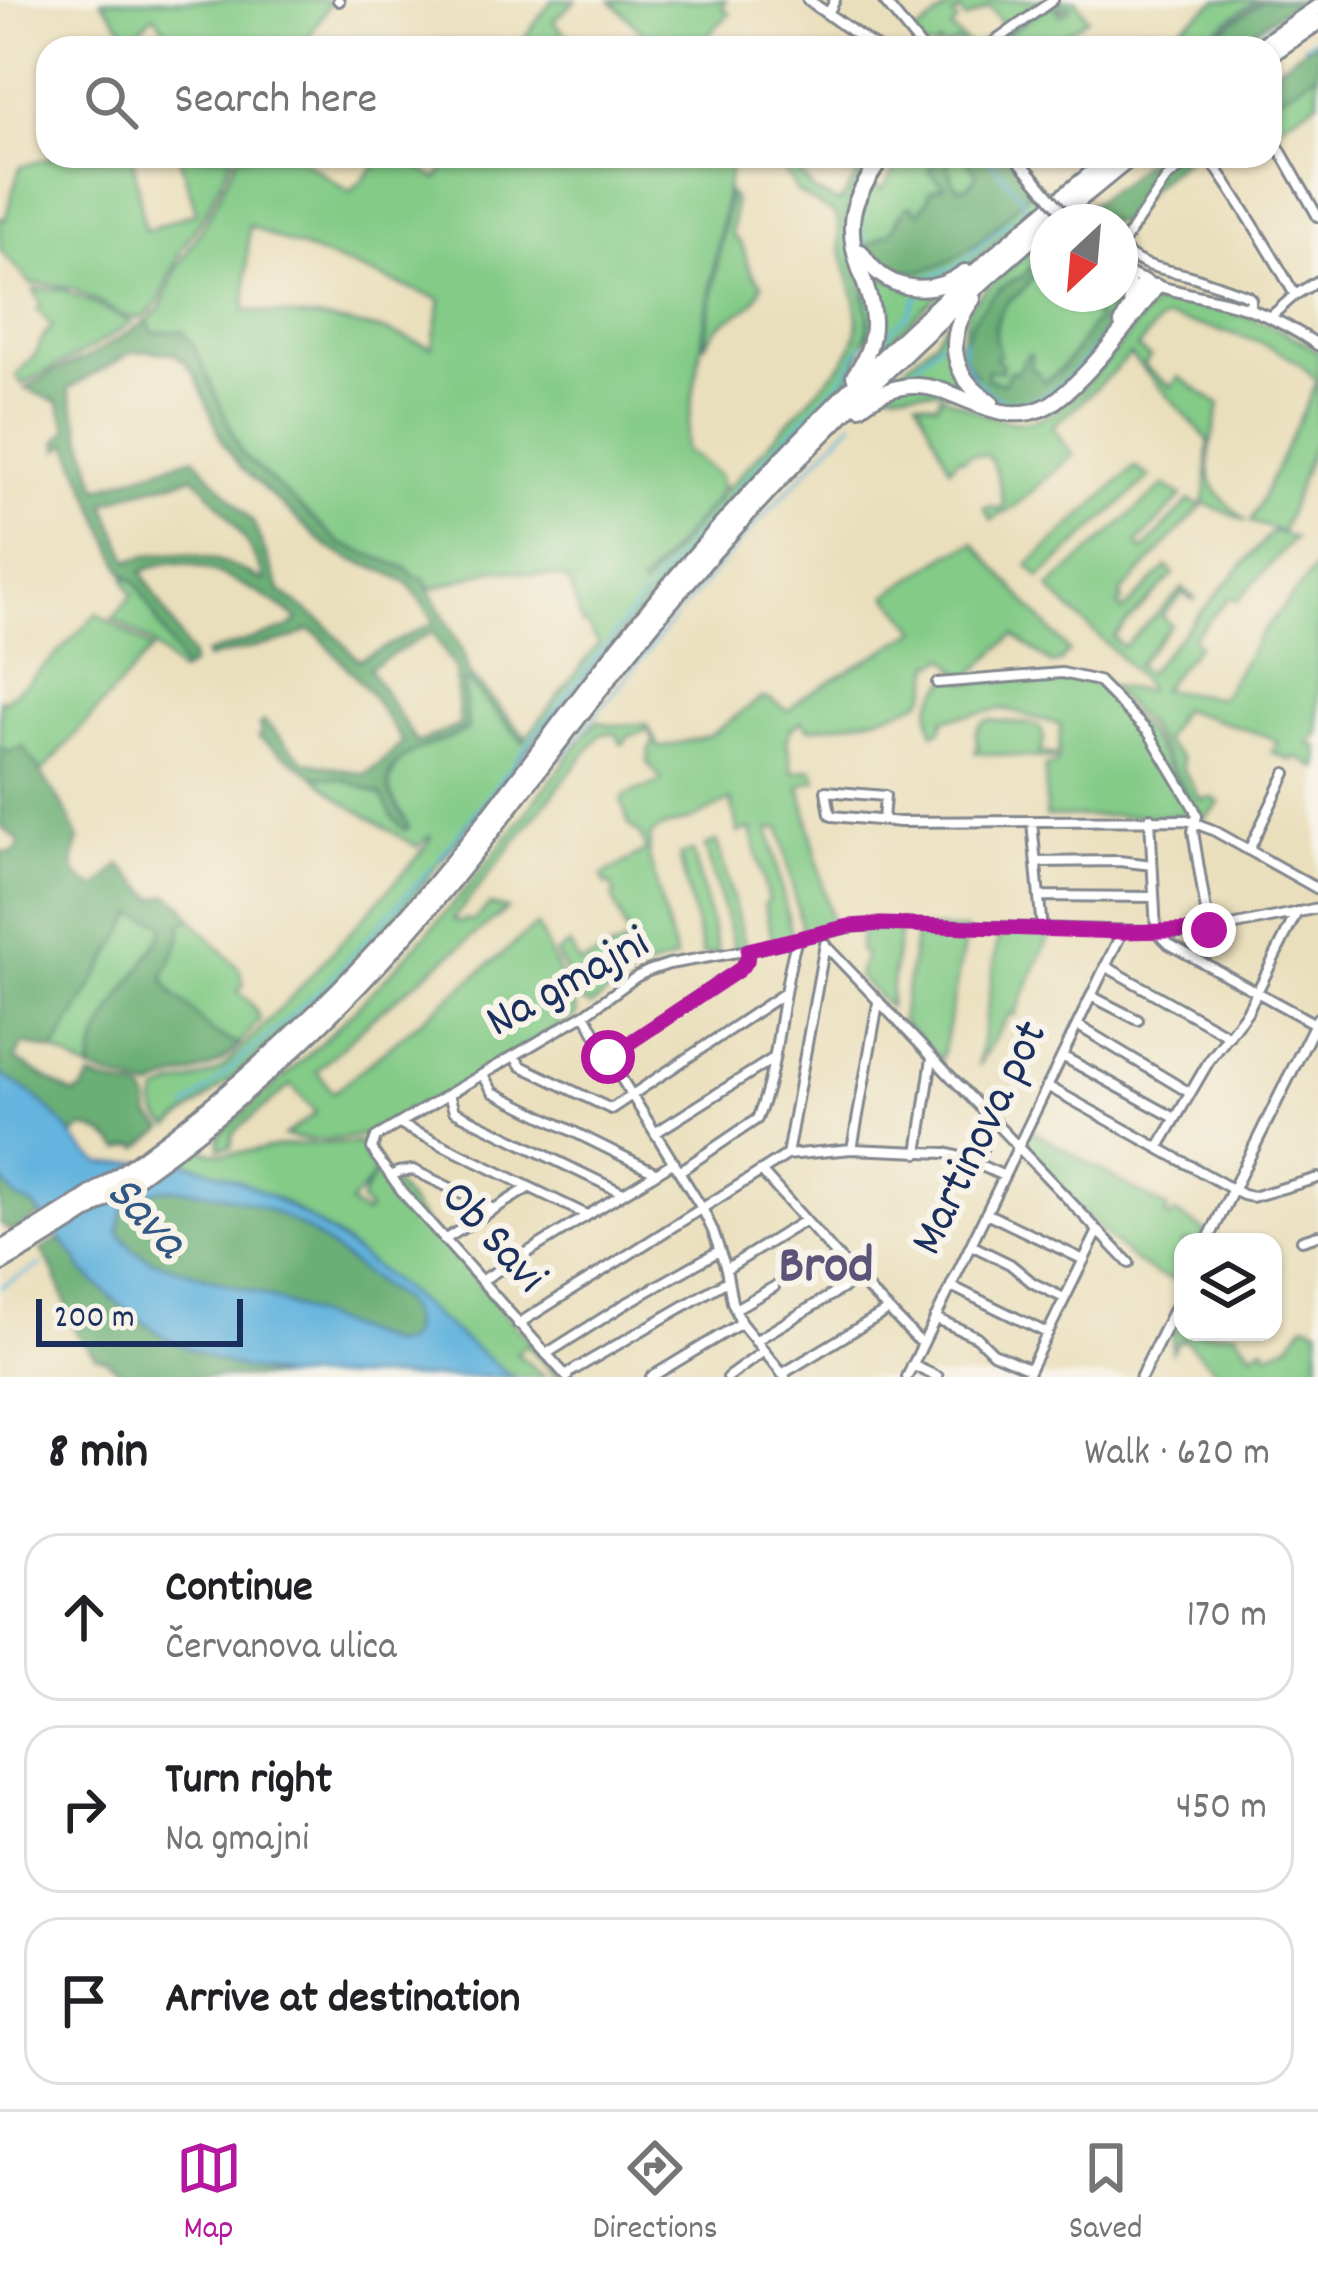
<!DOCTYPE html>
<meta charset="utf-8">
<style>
body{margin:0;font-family:Dekko,sans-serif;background:#f2f2f2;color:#202124}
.controls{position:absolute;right:36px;bottom:36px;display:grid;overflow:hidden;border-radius:24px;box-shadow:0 3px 9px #0004}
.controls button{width:108px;height:108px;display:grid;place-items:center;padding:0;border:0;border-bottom:3px solid #e0e0e0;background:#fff;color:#202124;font:60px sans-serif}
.compass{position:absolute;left:1030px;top:204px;width:108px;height:108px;border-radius:50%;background:#fff;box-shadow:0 3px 9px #0004;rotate:206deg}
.scale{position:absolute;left:36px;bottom:30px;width:207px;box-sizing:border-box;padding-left:12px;border:6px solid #1b2f5e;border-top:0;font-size:33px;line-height:42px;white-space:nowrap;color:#1b2f5e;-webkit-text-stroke:9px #f7f3e8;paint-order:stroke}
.stop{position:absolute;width:36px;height:36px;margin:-27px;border:9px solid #b5179e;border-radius:50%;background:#fff}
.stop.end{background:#b5179e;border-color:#fff;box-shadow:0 3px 12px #0008}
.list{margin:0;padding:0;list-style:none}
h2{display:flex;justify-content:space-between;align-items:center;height:156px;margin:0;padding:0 48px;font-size:51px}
h2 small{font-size:39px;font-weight:400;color:#757577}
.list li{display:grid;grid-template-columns:78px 1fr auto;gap:36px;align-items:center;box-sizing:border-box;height:168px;margin:0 24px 24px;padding:0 24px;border:3px solid #e0e0e0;border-radius:36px}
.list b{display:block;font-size:45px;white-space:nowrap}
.list p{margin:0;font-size:39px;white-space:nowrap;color:#757577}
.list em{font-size:39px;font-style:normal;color:#757577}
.icon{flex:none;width:66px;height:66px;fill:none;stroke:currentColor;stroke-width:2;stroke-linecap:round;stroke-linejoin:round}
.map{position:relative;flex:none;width:1318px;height:1377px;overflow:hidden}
.search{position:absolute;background:#fff;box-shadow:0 3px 9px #0004;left:36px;right:36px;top:36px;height:132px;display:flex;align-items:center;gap:30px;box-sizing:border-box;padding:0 42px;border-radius:36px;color:#757577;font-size:45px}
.sheet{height:732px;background:#fff}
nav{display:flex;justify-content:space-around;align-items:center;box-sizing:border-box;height:168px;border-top:3px solid #e0e0e0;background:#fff;font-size:33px;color:#757577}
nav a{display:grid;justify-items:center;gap:6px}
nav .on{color:#b5179e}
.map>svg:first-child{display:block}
.green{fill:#83cb87;stroke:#4f7d72;stroke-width:3;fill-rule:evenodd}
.forest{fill:#6aaf74;stroke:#426f69;stroke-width:3;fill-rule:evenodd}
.water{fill:#63b4de;stroke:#3f729e;stroke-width:3;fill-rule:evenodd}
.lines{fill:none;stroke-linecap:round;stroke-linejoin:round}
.stream{stroke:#63b4de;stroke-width:3}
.minor-casing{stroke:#82878d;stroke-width:14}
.tertiary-casing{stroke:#82878d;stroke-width:15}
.secondary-casing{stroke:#82878d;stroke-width:15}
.motorway-casing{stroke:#82878d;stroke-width:20}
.minor{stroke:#fff;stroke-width:8}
.tertiary{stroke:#fff;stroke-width:9}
.secondary{stroke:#fff;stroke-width:9}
.motorway{stroke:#fff;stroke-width:14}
.tertiary-bridge-casing{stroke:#82878d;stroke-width:15;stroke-linecap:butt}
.tertiary-bridge{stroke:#fff;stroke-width:9}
.route{stroke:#b5179e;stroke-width:15}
.labels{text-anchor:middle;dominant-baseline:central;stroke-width:12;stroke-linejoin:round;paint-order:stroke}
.street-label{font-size:48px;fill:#1b2f5e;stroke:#f7f3e8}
.water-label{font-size:51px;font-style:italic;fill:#315784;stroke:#f7f3e8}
.quarter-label{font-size:54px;font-weight:bold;fill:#5c5379;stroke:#f7f3e8}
</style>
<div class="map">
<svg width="1318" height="1377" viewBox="0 0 1318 1377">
<rect width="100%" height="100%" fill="#f7f3e8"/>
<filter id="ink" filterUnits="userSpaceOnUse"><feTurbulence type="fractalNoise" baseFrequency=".00833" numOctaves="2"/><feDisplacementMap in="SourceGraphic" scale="24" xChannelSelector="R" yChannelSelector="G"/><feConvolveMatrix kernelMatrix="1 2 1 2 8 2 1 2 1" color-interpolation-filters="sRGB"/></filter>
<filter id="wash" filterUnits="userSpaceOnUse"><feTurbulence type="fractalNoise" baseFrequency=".004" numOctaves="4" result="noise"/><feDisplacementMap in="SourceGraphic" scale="48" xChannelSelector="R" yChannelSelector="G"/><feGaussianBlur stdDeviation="2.7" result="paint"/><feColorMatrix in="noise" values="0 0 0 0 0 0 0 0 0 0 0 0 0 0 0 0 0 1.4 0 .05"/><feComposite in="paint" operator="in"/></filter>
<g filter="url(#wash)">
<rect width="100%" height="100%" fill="#eadfbc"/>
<path class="green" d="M101 0H332L302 48H179L154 15 131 38Z
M552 0H576L553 21 580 48H517Z
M726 0 722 7 730 13 701 42 696 40 688 48H659L611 1Z
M959 0H1050L982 48H973L1005 27 989 7 965 20 960 10 953 15 957 22 951 29 972 48H963L957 41 947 48 939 43 937 45 939 48H924L914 35Z
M1056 0H1076L1088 18 1044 48H988L1052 3 1061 15 1071 8 1068 5 1061 10Z
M1218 0H1257L1190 48H1129L1148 35 1145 30 1149 27 1159 42Z
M1318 73V101L1272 129 1270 102Z
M56 156H133L145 231 196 212 179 156H233L205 214 181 250 158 303 147 315 141 318 126 317 73 289 55 285 31 284 0 250V217L5 220 20 167Z
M238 156H296L350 192 386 156H399L437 179 453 156H732L685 445 686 451 719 475 722 486 714 501 640 586 642 588 722 495 725 487 728 488 840 366C872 324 853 298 842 254 838 241 840 228 836 215L798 193 778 162 735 156H833L830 162 795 157 791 162 814 191 837 202 842 200 868 156H874L851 197 845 223 870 322 856 367 847 381C740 489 643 605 548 724 487 800 431 879 366 951 307 1017 239 1075 170 1127 157 1118 151 1108 158 1093 179 1082 206 1080 224 1067L296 992 415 860 431 839 430 836 417 847 341 800 313 775C334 778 367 780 382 797 387 802 389 810 392 816L404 817 388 790C396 742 433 750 468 729L463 682 466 680 523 742 599 643 585 623 582 624 569 581 559 577 494 569 432 589 424 578 413 576 406 568 341 544 274 485 242 454 194 346 169 333 153 332 147 321 160 309 177 268 207 220ZM249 225 271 236 441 300 432 347 386 331 332 320 245 311Z
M905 156H964L976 173 975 179 967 187 960 188 953 183 952 173 930 172 945 186 927 201 919 213H900L892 231 867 251 880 263 905 271 898 281C858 244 848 239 870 185L882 190Z
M1034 186 1045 200 963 270 945 280 909 282 910 272C962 268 1002 223 1034 186Z
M729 193 734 200 732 236C748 246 743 258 751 271 754 276 758 280 762 284 754 314 735 310 717 328 713 332 707 342 704 346Z
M1048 235V244L1023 277 998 289 969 325 966 360 976 374 970 375 958 350 969 308 980 295Z
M865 266 877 277 946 287 870 359Z
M1048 270V294H1081L1088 308 1100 321 1093 323C1083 341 1061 374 1043 382L1030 367 1031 356 1016 374 1010 371 1004 384 986 379 987 370 1002 371V363L994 358C997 341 993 322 1004 307 1013 292 1021 300 1032 277Z
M61 289 132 322 92 348 22 384 16 376 37 352 43 337 52 326 37 310 41 305 34 290Z
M1162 296C1218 307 1270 318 1318 351V432L1282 532 1251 522 1317 382C1286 340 1215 330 1168 318L1159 322 1137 348 1150 357 1144 366 1171 387 1179 377 1220 405C1207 462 1195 481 1247 521L1203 503C1210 484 1205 462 1209 441L1130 355 1076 407 1052 426 1073 455 1014 507 992 520 984 508 988 506 1000 509 1004 503C999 485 999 472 988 456L970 454 963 460 959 457 950 468 917 400 937 404 941 395C963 405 986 417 1010 421 1073 431 1122 332 1162 296Z
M959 314 951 349 983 402 957 391 878 390 934 341 944 325Z
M1135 467 1150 477 1040 578 1028 565Z
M1164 485 1182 496 1137 544 1143 551 1190 500 1202 506 1125 589 1120 597 1123 600 1118 605 1123 611 1167 567 1174 574 1113 637 1123 647 1183 588 1195 599 1193 600 1183 593 1162 616 1171 625 1137 665 1146 674 1272 532 1295 538 1238 600 1230 597 1192 638 1198 645 1161 689 1221 698 1260 635 1318 565V734L1309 743 1318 747V768L1295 757 1292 761 1271 752 1278 743 1267 736 1181 709 1163 741 1182 759V767L1200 799 1213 798 1220 803 1205 818 1198 813 1149 728 1109 686 1147 691V688C1119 651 1080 622 1049 588Z
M974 543 1069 651 1060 662 1052 664 1014 635 966 679 946 657 937 664 932 663C930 675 931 690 922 699 908 714 831 726 808 729L802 721 790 730 787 742 793 772 812 769 817 780 800 785 833 928 803 935 780 828 769 829 792 937 773 942 764 904 768 901 751 829 738 833 731 800 693 819 660 828 651 836 649 857 676 959 638 971 591 1006 579 1000 556 953 570 945 579 964 630 942 612 896 615 894 610 884 606 885 602 876 646 850 640 834 629 825 621 799C633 789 649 789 662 780L648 764 649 750 654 741 648 730 627 737 625 743 621 744 616 733 601 734 453 919 461 923 466 919 472 922 490 905 507 909 373 1017 317 1071 333 1093 537 925 576 1010V1016L397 1123C364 1139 321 1144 284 1136L316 1113 291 1085 233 1133 231 1147 219 1148V1137L224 1130C309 1058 387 981 460 896 508 840 550 779 597 721L609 725 647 724 659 748 711 735 761 698 770 699 789 711C801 696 810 693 827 683 857 665 889 648 918 630L887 595 947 555Z
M124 575 137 584 184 670 180 673 151 643 113 618 133 594 127 587Z
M97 613 152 649 41 773 38 772 0 748V699L2 702C37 676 67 645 97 613Z
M960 676 966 682 1062 677 1097 683 1147 733 1191 806 1193 815 1046 817 1045 767 1057 764 1061 725 1002 709 944 719 941 730 933 733C924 705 933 696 950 677Z
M989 720 1037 725C1045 733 1046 742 1039 752L1054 755V759L976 753V748L979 747C973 735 976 724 989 720Z
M717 841 746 948 735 950 705 846Z
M693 851 718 953 703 955 679 855Z
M134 914 158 921 166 926C143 975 95 1015 90 1071L54 1051Z
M192 919 240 970 244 985 238 991 253 1006 260 1019 239 1045 209 1031 189 1007 174 995 163 978C171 959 182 944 181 923Z
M900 927 889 1007 858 976 865 953 859 951 862 929Z
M917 928 967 930 941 1061 901 1020Z
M999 932 1047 934 1049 937 1015 1015 1009 1014 978 1066Z
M1031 1130 1168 1209 1165 1215 1170 1219 1175 1213 1206 1231 1201 1242H1183V1267L1177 1279C1140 1284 1057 1184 1030 1156L1024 1145Z
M365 1143C369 1149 375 1154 376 1161 379 1179 358 1192 350 1204L365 1214 369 1210 361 1202 362 1197 377 1171 385 1172 416 1212 561 1377H557L527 1345 516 1353 545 1377H513L423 1309 339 1238 286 1203 228 1177 183 1163 195 1146C224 1162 257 1148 288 1145 314 1143 339 1143 365 1143Z
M1183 1307V1332H1235L1252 1353 1264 1346 1268 1353 1290 1343 1305 1323 1318 1328V1377H1223L1185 1340 1177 1342 1172 1351V1337Z"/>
<path class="forest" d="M1263 0H1298L1229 48H1196Z
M1318 39V73L1270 102V72Z
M964 156H1005L1034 186C1002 223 936 297 881 263 876 260 872 255 867 251L868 245 892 231 906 207 913 206 915 211 919 212 927 201 930 191 944 186 930 172 933 159 942 158 948 161 953 183 960 188 967 187 974 179 976 173Z
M1151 156H1190L1150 188 1120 226V222H1077L1074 218 1111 189 1118 186Z
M1048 244V270L1032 277C1021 299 1015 291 1005 305 994 320 992 338 1000 354L995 358 1002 363V371L987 370V379L1004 383 1011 370 1016 373 1028 354 1031 356 1030 367 1040 374 1043 382C1061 375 1083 341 1093 323L1099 321 1088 308 1081 294H1120V278L1128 296C1111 338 1057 421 1003 404 991 400 982 390 972 383L976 374C974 371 966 361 965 358 956 330 998 280 1023 277Z
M146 321 153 332 182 331 194 346 242 454 341 544 406 568 414 576 423 578 464 654 469 674 526 737 523 742 467 681 463 682 468 728C444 745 387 749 389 786 389 799 404 815 409 828L404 830 392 816 381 795 348 781 313 775 258 737 261 733 259 725 264 721 304 761 363 774C379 769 389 752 403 743L370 693 319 636 309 630 290 639 206 659 205 654 286 629 298 620C274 599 211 565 179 563 167 562 152 567 142 572L191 656V666L184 670 137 584 123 572 68 443 59 450 57 441 68 430 58 402 25 389 51 373 92 355ZM145 351 173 353 185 362 195 375 223 443 241 468 325 545 347 558 389 573 408 584 435 622 359 660 324 623 281 592 253 522 194 457 98 488 68 389 131 353ZM194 477C223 505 250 543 265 580L262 581C221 556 174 544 129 561L105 504 134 492ZM432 632 455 670 460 725 417 743 369 668Z
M23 746 65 809 79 840C69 865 71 878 97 888L120 865 155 898 169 895 184 906 192 919 182 923C182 944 170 960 163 979L174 995 189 1007 210 1031 239 1045C208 1080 186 1069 151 1090L90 1071C95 1015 143 976 165 927L158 921 134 914 54 1051 23 1044 15 1059 73 1094 83 1090 90 1078 143 1092 148 1099 150 1116 164 1129 139 1148 135 1145 121 1150C110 1137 98 1128 81 1128L74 1136 29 1093 0 1074V852L12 853 18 848 19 841 0 826V748L10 752Z
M0 1178 15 1197 31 1204 42 1215 12 1232 0 1224Z
M163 1189C211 1189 263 1201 305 1229 339 1251 368 1279 402 1301 416 1318 418 1346 390 1344L265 1296 150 1260 133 1249 119 1233C121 1198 132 1197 163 1189Z
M60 1239 78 1259 85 1273 115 1301 167 1339 218 1361 283 1377H127L105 1359 95 1356 76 1332 54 1272 41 1250Z"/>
<path class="water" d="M0 1074C20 1085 39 1099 55 1115 70 1131 83 1154 102 1163 132 1165 166 1157 194 1165 321 1201 408 1303 513 1377H283L243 1368 218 1361 167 1339 115 1301 81 1269 77 1259 35 1207 15 1197 0 1178ZM162 1189C211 1189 264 1202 305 1229 339 1251 368 1279 402 1301 416 1318 418 1346 390 1344L265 1296 150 1260 132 1249 119 1233C121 1198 132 1197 162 1189Z"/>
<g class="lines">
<path class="stream" d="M1303 46 1318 36
M1238 48 1308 0
M987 156 1022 198 1026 211
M867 251C861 232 859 212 867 194
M909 279 918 281 958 266 1004 225 1033 207 1095 156
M877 339 883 338 909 313 918 295
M964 339 963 357 972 375
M974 378C1029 444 1085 360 1117 319
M901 381 938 343 947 341
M651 588 765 458 841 380 863 344
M679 612 749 532 853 422
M561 758 675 617
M438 860 646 594
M187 1108 323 987 433 866
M0 1287 41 1265"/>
</g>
</g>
<g filter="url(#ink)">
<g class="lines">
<defs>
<path id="minor" d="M338 0 339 1
M883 0 922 48
M828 14 835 0
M986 48 1053 0
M1270 132 1318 217
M1196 156 1166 179 1121 246C1137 268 1167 269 1191 276 1210 282 1229 289 1248 296L1251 299 1249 309
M1208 156C1239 201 1268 247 1295 295
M1270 317 1295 295 1318 281
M937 683 1062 673 1098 681 1149 733 1194 808 1197 816 1193 831 1209 930
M1150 818 1156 931 1169 944 1315 1024
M883 820 885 796 826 791 830 814 832 816 900 822 1187 820 1213 830 1318 889
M1032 822 1042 930
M1249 850 1286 773
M1037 862 1119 861 1152 865
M1040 896 1154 897
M825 945 1129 1263
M1105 966 1229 1036
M1091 996 1138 1020
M585 1014 608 1057 703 1210 713 1231 726 1269 732 1302 741 1323 785 1377
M1077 1025 1190 1093
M514 1056 521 1066 611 1109 783 994
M1062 1056 1175 1118
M608 1057 738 970 747 961 749 950
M483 1075 493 1092 655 1172
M1047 1086 1243 1195 1252 1197 1318 1178
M449 1095 454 1111 623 1193
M401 1125 587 1215
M655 1133 774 1058
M1159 1147 1209 1061 1247 1012 1297 912
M852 1149 878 1003
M918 1153 932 1058
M787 1155 825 944
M978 1165 990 1118
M680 1171 757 1119C780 1066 779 997 797 939
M761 1171 858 1279 917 1339 923 1343
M391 1177 398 1172 413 1170 492 1208
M986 1213 1084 1260
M444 1240 528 1188
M1302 1240 1318 1235
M971 1245 1010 1264 1033 1283 1064 1298
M726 1269 804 1221
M481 1281 674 1162
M951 1286 1047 1333
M735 1309 774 1287
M935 1318 977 1337 993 1353 1030 1369
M518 1324 787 1155 852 1149 945 1153 964 1158 1004 1176
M755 1341 858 1279
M546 1354 627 1303 719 1251
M912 1365 938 1377
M782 1374 888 1310
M565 1375 727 1281
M567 1377 404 1194 376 1156 372 1148 376 1137 585 1014 636 977 648 971 669 964 749 950 849 927 881 924 1182 932 1227 927 1318 908
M651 1377 741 1323
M728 1377 764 1351
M907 1377 1122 932
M1026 1377 1098 1231"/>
<path id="tertiary" d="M808 0 876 48
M1015 156 1036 180
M1123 270C1164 295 1207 294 1250 309 1274 318 1297 331 1318 345"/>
<path id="secondary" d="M1207 1242 1318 1018
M1141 1377 1183 1292"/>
<path id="motorway" d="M1258 48 1318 7
M1270 55 1318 22
M1052 222 1133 156
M861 252C885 292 929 298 965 272
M1120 272 1131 290V300
M973 299C944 337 950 377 991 402
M1122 323 1144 282
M854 376C902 308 843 276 853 214 857 192 872 174 883 156
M860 407C935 348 979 435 1043 408 1076 394 1133 317 1156 287
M0 1250C145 1168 275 1061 387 938 492 823 579 689 682 570 812 418 957 280 1113 156
M0 1264C149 1180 282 1073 396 946 490 843 567 726 657 618 775 476 907 345 1048 225"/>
</defs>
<use href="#minor" class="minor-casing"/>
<use href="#tertiary" class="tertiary-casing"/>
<use href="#secondary" class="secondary-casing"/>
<use href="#motorway" class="motorway-casing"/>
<use href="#minor" class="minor"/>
<use href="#tertiary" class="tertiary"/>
<use href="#secondary" class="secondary"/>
<use href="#motorway" class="motorway"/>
<defs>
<path id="tertiary-bridge" d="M1036 180 1071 222"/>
</defs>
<use href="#tertiary-bridge" class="tertiary-bridge-casing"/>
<use href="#tertiary-bridge" class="tertiary-bridge"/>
</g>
</g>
<g class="lines" filter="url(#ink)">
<path class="route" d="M608 1057 739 970 747 961 748 950 849 926 881 924 1122 932 1209 930"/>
</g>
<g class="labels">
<g class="street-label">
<text transform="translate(569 985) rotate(-29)">Na gmajni</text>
<text transform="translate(982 1139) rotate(-64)">Martinova pot</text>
<text transform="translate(491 1239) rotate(48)">Ob Savi</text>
</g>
<g class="water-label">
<text transform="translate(144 1219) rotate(47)">Sava</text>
</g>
<g class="quarter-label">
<text x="826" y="1269">Brod</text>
</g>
</g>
</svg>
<div class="controls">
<button><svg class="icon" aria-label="layers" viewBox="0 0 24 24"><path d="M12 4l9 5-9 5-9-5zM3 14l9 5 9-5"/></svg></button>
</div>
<svg class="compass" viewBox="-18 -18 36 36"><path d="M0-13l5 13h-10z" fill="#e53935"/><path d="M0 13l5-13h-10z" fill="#757577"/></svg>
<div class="scale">200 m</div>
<div class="stop" style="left:608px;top:1057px"></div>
<div class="stop end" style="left:1209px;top:930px"></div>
<div class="search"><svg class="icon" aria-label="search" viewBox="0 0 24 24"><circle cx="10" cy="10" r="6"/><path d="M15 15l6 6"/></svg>Search here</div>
</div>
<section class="sheet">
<h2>8 min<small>Walk · 620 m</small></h2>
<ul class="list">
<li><svg class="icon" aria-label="ahead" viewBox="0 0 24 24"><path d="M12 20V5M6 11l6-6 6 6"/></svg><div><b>Continue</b><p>Červanova ulica</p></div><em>170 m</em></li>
<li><svg class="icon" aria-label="right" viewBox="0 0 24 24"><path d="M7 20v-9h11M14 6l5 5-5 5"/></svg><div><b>Turn right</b><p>Na gmajni</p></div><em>450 m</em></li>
<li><svg class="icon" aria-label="arrive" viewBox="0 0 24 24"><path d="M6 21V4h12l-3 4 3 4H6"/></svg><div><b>Arrive at destination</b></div></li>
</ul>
</section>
<nav>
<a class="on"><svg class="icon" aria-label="map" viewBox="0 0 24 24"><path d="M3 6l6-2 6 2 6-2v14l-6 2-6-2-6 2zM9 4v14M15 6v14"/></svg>Map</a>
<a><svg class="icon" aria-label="directions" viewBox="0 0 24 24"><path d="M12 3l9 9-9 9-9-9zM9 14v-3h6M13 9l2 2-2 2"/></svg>Directions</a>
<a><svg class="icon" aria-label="saved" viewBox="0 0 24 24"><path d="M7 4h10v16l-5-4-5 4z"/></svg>Saved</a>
</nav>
